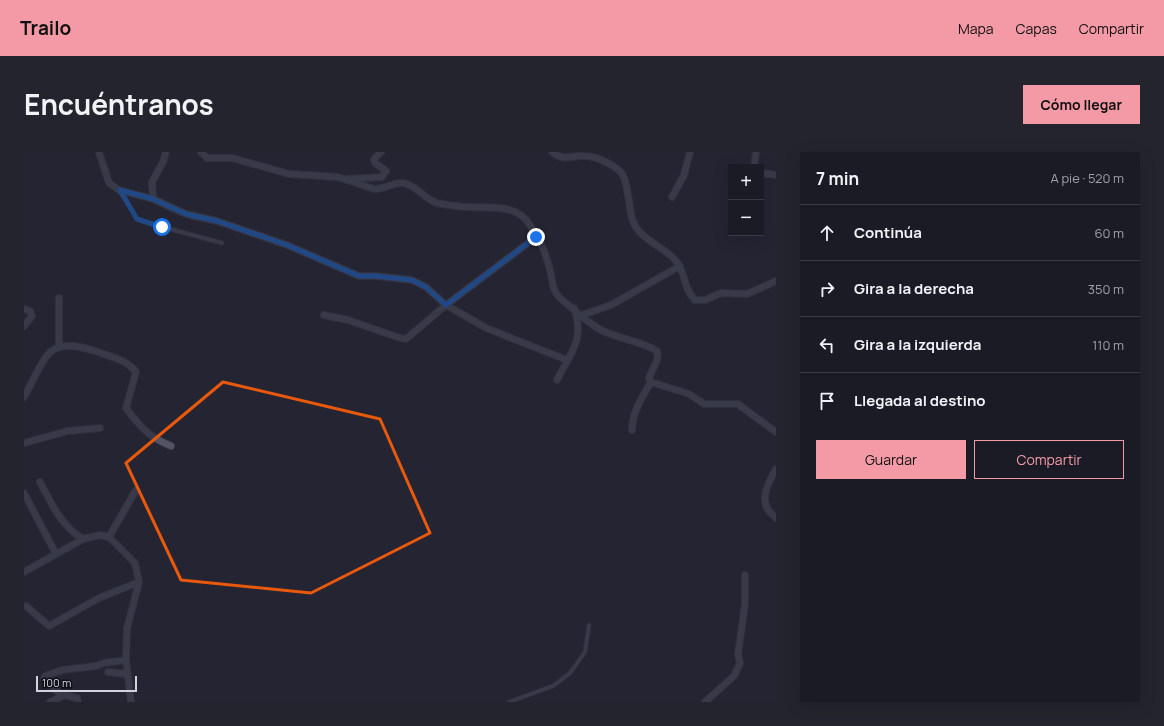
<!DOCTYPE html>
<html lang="es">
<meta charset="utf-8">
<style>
body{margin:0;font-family:Manrope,sans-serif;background:#24242e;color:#f1f3f6}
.controls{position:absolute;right:12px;top:12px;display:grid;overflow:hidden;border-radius:0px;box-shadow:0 4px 16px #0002}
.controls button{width:36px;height:36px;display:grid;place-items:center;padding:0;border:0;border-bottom:1px solid #393943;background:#1b1b26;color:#f1f3f6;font:20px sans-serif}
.scale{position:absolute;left:12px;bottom:10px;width:101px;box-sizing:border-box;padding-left:4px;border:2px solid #d3d3dd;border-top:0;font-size:11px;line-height:14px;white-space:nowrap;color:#d3d3dd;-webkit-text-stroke:3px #0e0e15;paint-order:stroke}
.stop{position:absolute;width:12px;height:12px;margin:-9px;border:3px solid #1a73e8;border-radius:50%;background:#fff}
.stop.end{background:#1a73e8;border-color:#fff;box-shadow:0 1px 4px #0008}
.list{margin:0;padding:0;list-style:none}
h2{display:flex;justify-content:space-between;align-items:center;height:52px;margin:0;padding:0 16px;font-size:17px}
h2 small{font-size:13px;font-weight:400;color:#a0a1a7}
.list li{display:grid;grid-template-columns:26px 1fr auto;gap:12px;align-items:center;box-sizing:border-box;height:56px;padding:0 16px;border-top:1px solid #393943}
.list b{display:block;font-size:15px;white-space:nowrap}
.list em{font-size:13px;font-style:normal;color:#a0a1a7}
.actions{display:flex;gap:8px;padding:12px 16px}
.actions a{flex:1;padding:9px 0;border:1px solid #f49aa7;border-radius:0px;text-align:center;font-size:14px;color:#f49aa7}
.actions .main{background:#f49aa7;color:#111}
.icon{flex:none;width:22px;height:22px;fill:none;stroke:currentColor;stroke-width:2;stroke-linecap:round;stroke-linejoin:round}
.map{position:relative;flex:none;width:752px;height:550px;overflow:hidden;border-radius:0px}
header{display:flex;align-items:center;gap:24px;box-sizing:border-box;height:56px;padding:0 20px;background:#f49aa7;color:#111}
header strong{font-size:19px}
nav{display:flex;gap:22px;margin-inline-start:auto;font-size:14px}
.intro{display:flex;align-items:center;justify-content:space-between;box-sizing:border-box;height:96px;padding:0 24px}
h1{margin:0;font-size:28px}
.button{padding:10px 18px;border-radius:0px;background:#f49aa7;color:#111;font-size:14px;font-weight:700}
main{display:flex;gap:24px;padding:0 24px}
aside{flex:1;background:#1b1b26;border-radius:0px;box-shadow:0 4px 16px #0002}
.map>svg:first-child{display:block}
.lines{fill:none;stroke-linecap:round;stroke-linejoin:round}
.service-casing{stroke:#40404d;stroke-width:5}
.minor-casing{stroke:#40404d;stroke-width:8}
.service{stroke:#535464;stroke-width:3}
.minor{stroke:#535464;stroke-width:6}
.route{stroke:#1a73e8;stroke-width:5}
.marked{fill:none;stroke:#e8590c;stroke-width:3;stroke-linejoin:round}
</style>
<header>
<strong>Trailo</strong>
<nav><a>Mapa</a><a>Capas</a><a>Compartir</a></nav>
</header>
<div class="intro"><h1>Encuéntranos</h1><a class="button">Cómo llegar</a></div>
<main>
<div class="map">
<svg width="752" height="550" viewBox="0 0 752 550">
<rect width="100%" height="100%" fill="#242433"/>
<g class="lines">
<defs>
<path id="service" d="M96 40 113 67 124 71 198 91
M485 550 529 534 546 521 561 500 565 473"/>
<path id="minor" d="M75 0 85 31 95 38 129 47 162 62 193 69 263 93 335 124H351L388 128 402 135 422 153 462 176 543 208
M177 0 183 6H208L265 22 314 25 350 37C360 38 368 30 379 31 394 33 401 50 418 52 426 53 435 55 443 55 465 56 493 51 506 73 514 85 522 101 525 115 529 125 527 138 536 146 544 153 570 175 579 179 596 187 617 189 633 199 636 210 627 217 625 227L627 230 665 242 680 252H714L752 280
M528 0C541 10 545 3 560 4 572 4 586 11 596 19 605 28 604 56 609 69 615 87 639 94 651 108 662 119 659 137 671 148H681L697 141 723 142 752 129
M730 15 732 0
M737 21 752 23
M324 27 358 25 362 19 351 11 350 7 357 0
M648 45 660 23 666 0
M129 47 128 30 139 10 142 0
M35 146V193
M0 157 6 159 8 164 0 174
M300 163 324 168 376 186 382 187 422 153 512 85
M558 163 587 153 656 114
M533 228C547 200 561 188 550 156
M0 245C24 202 22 182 77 201 90 206 103 208 112 220L102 256C116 275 125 285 147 294
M608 278C608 260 619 244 627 230
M0 291 44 279 76 276
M752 317C746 327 737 345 743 356 745 360 749 363 752 366
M16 330C27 351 37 374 59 387
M0 341 32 402
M85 385 112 338
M0 420 59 387 76 383 85 385 111 411 115 430 103 476 102 508 107 550
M2 454 25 474 75 446 115 430
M84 520 103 522
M37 543 20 527 21 524 38 518 72 514 80 511 102 508
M26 550 41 543 53 546 54 550
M681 550 710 524 716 511 714 502 721 452V423"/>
</defs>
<use href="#service" class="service-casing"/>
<use href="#minor" class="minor-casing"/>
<use href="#service" class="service"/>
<use href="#minor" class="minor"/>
</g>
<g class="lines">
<path class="route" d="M138 75 113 67 96 38 129 47 162 62 193 69 263 93 335 124H352L388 128 402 135 422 153 512 85"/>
</g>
<path d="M0 0H752V550H0ZM199 230 356 267 406 381 287 441 157 428 102 311Z" fill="#242433" fill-opacity=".55" fill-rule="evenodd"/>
<path class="marked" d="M199 230 356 267 406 381 287 441 157 428 102 311Z"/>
</svg>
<div class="controls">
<button>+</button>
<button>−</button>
</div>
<div class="scale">100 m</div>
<div class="stop" style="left:138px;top:75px"></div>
<div class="stop end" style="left:512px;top:85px"></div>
</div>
<aside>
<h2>7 min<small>A pie · 520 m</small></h2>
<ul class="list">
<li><svg class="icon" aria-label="ahead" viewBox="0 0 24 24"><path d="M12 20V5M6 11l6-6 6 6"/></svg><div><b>Continúa</b></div><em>60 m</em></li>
<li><svg class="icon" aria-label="right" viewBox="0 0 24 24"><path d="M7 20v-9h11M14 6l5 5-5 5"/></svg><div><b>Gira a la derecha</b></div><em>350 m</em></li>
<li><svg class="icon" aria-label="left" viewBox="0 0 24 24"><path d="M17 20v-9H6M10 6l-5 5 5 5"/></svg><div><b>Gira a la izquierda</b></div><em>110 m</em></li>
<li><svg class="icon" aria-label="arrive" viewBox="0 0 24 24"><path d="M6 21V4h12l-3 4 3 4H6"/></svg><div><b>Llegada al destino</b></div></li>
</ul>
<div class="actions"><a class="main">Guardar</a><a>Compartir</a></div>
</aside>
</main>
